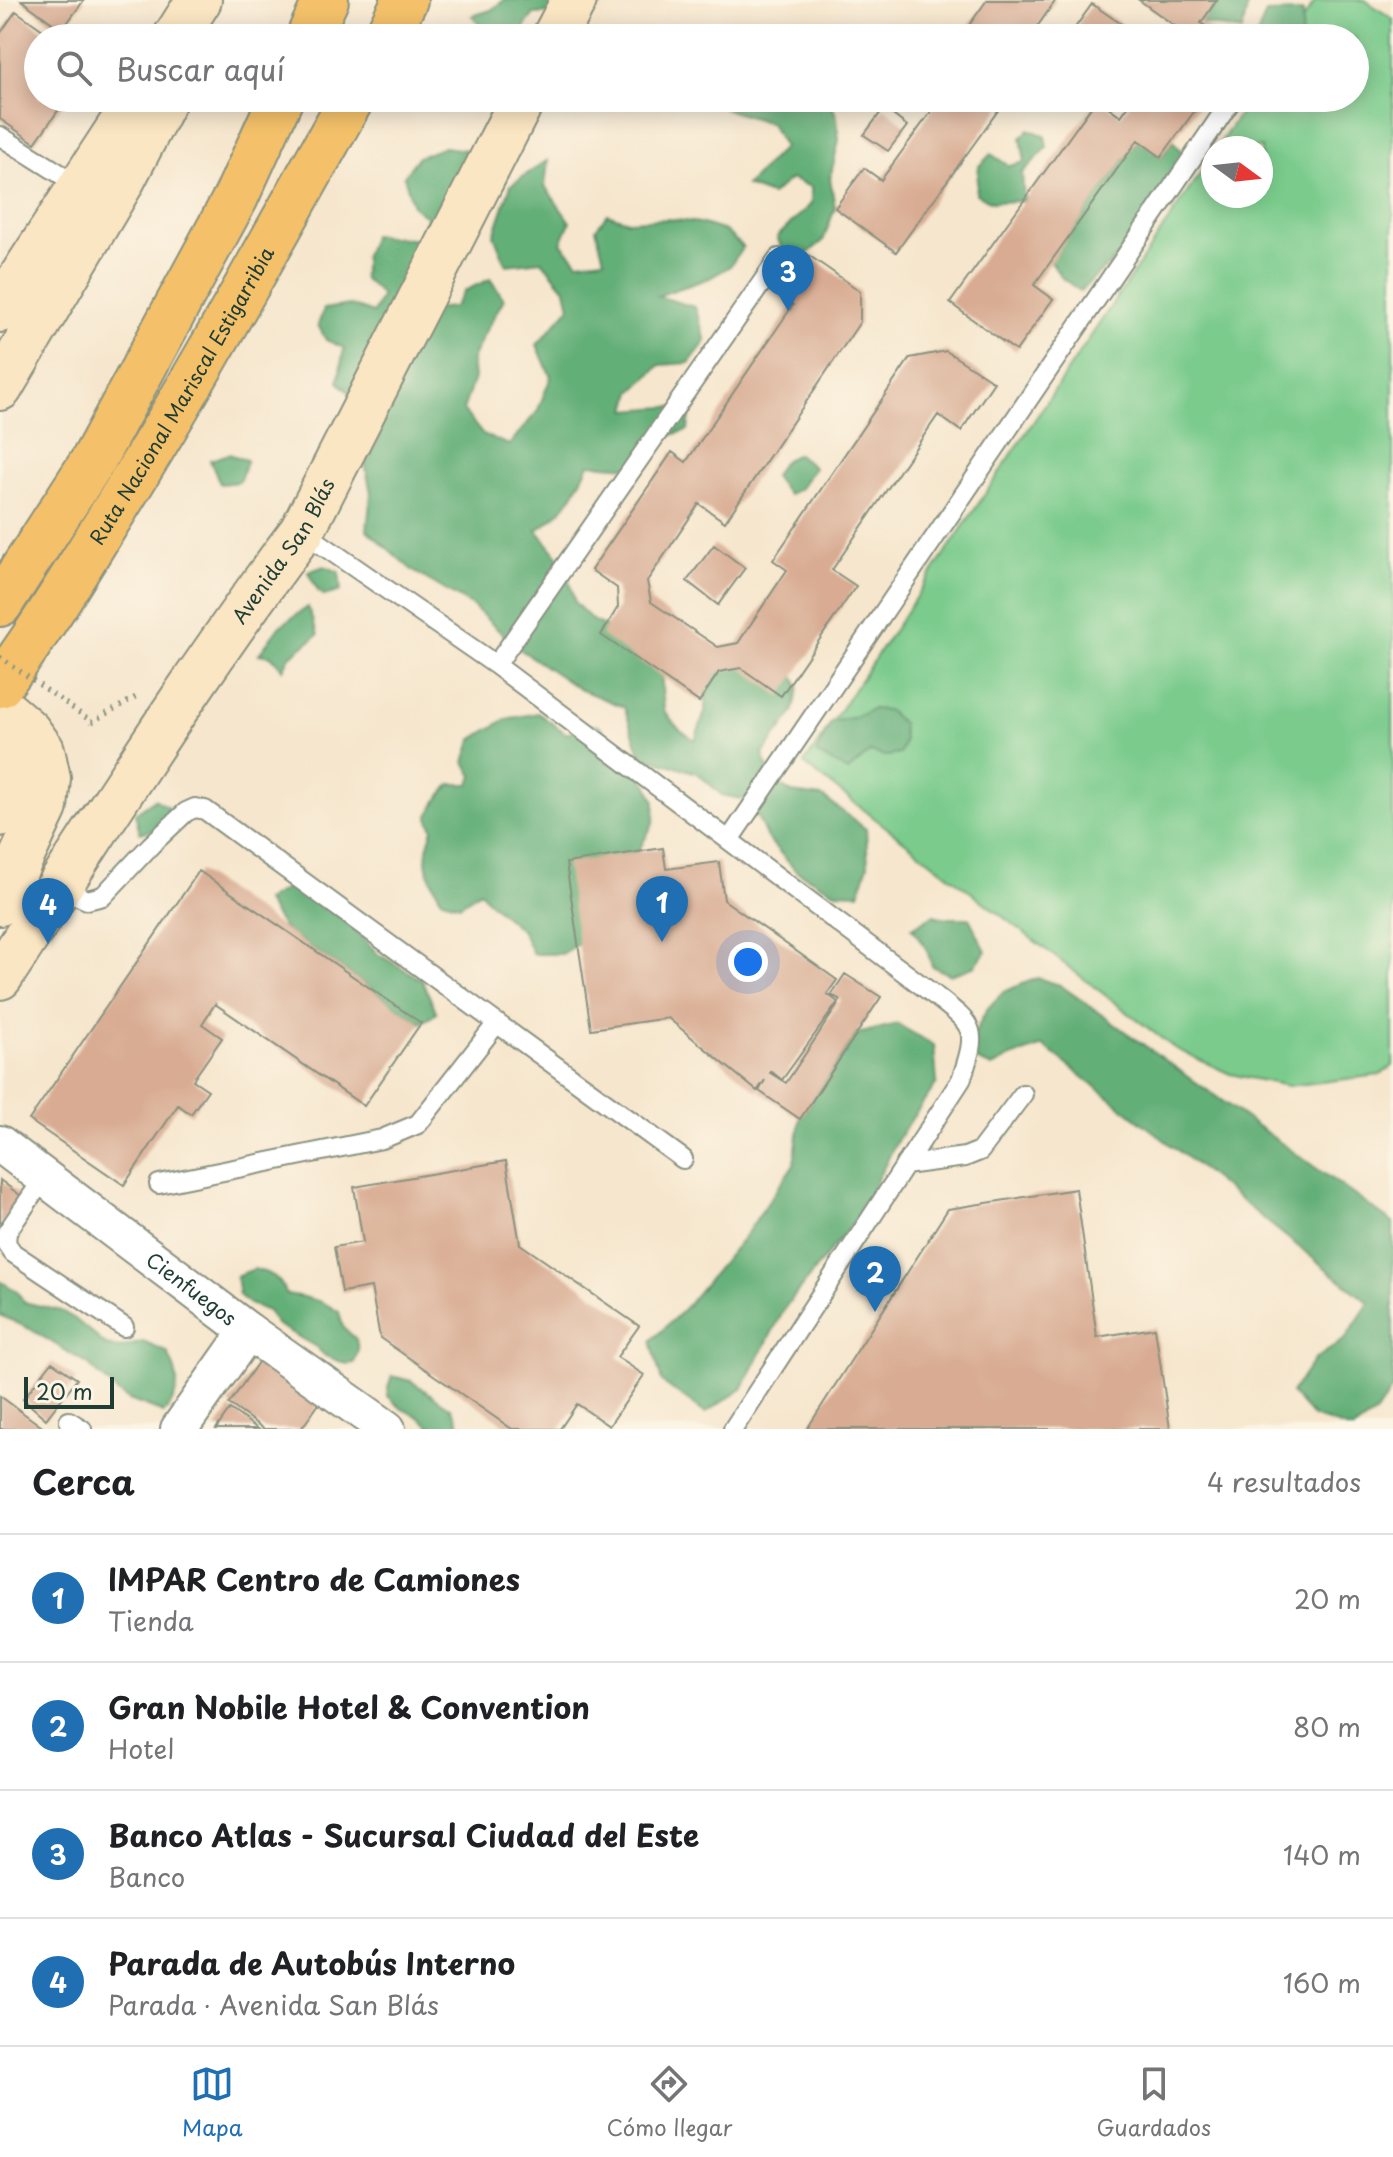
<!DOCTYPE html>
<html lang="es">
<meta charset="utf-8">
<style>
body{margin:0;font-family:"Playpen Sans",sans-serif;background:#f6f6f6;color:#202124}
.compass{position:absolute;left:1201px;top:136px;width:72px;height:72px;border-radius:50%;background:#fff;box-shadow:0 4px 20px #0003;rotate:105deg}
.scale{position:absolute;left:24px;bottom:20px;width:90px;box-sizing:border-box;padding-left:8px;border:4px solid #1f3d34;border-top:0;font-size:22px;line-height:28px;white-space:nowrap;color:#1f3d34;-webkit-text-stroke:6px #fcf5e5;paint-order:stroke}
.you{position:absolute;left:748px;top:962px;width:28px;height:28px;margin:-20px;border:6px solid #fff;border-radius:50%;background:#1a73e8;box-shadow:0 0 0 12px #1a73e833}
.badge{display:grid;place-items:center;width:52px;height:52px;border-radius:50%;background:#1f6fb2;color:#fff;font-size:26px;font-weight:700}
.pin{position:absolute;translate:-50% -66px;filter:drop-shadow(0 2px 4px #0008)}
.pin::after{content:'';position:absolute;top:42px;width:28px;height:24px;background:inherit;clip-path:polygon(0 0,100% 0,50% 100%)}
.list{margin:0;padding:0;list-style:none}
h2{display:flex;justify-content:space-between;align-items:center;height:104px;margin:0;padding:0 32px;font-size:34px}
h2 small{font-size:26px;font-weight:400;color:#757577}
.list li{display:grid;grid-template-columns:52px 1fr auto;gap:24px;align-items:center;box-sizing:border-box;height:128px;padding:0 32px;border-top:2px solid #e0e0e0}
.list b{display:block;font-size:30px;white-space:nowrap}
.list p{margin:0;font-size:26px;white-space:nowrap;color:#757577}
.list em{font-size:26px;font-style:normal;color:#757577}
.icon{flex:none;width:44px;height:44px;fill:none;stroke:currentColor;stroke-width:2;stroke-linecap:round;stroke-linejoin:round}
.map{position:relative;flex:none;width:1393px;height:1429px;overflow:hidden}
.search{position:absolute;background:#fff;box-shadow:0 4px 20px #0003;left:24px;right:24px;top:24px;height:88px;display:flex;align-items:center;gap:20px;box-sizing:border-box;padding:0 28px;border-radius:44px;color:#757577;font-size:30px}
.sheet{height:616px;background:#fff}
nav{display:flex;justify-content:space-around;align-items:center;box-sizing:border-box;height:112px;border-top:2px solid #e0e0e0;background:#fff;font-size:22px;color:#757577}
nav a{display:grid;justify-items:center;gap:4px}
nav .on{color:#1f6fb2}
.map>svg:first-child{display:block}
.green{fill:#7acb8c;stroke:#4c8460;stroke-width:2}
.forest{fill:#63af78;stroke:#417656;stroke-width:2}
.building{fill:#d8ab92}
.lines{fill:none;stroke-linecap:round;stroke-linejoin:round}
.lane-casing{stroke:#8a9280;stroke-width:22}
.street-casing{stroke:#8a9280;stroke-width:40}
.secondary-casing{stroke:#8a9280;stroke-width:48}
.highway-casing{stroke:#8a9280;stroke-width:48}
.path{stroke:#8a9280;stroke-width:5;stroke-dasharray:2 6;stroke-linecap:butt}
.lane{stroke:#fff;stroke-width:18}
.street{stroke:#fff;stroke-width:36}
.secondary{stroke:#fbe6c3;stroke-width:44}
.highway{stroke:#f4c16a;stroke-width:44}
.path-bridge{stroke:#8a9280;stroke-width:5;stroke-dasharray:2 6;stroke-linecap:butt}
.labels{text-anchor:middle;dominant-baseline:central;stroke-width:6;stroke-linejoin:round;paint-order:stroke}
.street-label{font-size:20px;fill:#1f3d34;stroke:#fcf5e5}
</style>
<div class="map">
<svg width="1393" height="1429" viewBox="0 0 1393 1429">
<rect width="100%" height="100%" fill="#fcf5e5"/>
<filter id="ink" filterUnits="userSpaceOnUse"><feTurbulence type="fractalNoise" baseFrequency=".0125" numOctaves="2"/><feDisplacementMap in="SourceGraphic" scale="16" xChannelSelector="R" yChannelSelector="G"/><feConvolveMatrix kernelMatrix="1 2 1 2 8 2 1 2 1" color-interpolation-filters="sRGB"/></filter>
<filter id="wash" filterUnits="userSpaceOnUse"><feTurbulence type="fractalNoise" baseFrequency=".006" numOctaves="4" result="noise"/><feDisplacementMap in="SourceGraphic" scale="32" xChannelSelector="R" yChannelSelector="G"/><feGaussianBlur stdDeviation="1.8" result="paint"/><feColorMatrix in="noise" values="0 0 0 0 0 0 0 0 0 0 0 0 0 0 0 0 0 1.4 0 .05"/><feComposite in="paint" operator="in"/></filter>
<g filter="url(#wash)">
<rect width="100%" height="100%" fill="#f6e6cd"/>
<path class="green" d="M1316 0H1365L1393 19V1066L1380 1075 1288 1086 1230 1074 1174 1048 804 764 1213 154V196H1261V148H1217L1250 98H1355V38H1291Z"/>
<path class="forest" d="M504 0H556L551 13 534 14 516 38H492L472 16 491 10Z
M1217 0H1249L1242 31 1201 23Z
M1303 12 1302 34 1300 38H1256L1266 13Z
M707 98H829L837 117 839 140 830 178 835 208 823 241 807 254 785 256 777 237 811 204V187L791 179 771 195 746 186 784 147 770 123 725 109Z
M1029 129 1045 136 1047 148 1022 173 1024 201 992 202 976 194 979 166 991 154 1009 166 1025 162 1021 138Z
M1138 140 1161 157 1173 141 1189 159 1184 183 1172 207 1080 291 1062 278 1050 261Z
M444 147 466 150 471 166 430 309 454 307 464 291 490 279 504 299 486 330 472 359 474 378 463 410 483 435 509 445 537 412 551 377 537 345 570 307 566 290 542 261 506 265 494 235 511 185 548 160 545 186 570 222 561 243 578 262 604 259 596 229 607 214 628 221 668 219 700 223 725 231 743 247 730 266 710 278 657 296 695 307 706 341 689 363 660 365 632 392 627 410 667 407H691L688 430 657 439 630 467 589 464C575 493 566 512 537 530L565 565 575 603 592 620 660 654 664 711 679 729 695 740 705 712 707 661 787 658 799 688 793 713 763 754 771 779 792 793 823 797 866 829 868 865 859 893 835 892 796 871 767 838 750 801 722 795 697 773 641 756 624 707 579 689 515 646 474 607 413 571 367 530 371 493 365 463 380 438 355 398 338 382 344 348 326 340 318 325 324 309 350 305 373 313 382 295 363 278 365 255 373 235 419 240 427 217 413 206 404 176 418 157Z
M229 454 247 460 239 482 220 484 210 460Z
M798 454 814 468 800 488 788 495 774 476 783 461Z
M324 566 339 572 341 591 324 596 318 591 308 572Z
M308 607 318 635 290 656 283 669 271 656 259 654 280 626Z
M872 709 887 710 902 723 904 742 900 754 886 756 870 752 848 771 816 753 831 722 856 717Z
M538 713 567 734 579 726 599 725 647 784 655 802 654 822 639 850 620 874 586 939 562 954H533L522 931 489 902 480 891 460 905 442 900C425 871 421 861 433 829L428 817 438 799 451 784H470L473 776 465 762 472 740 506 719Z
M155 799 169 808 165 827 140 833 135 813Z
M287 888 307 896 343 918 378 954 422 980 437 1013 421 1023 284 929 265 901Z
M933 915 946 918H969L986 951 974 967 950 975 932 966 927 950 912 928Z
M1037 978 1060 985 1393 1223V1388L1376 1413 1354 1429H1349L1313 1417 1291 1393 1314 1360 1345 1339 1369 1303 1194 1163 1043 1046 1011 1057 992 1067 976 1060 974 1034 987 1009 1003 992Z
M897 1024 934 1045 937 1083 899 1137 859 1215 786 1306 742 1389 705 1413 662 1382 651 1341 685 1308 747 1233 794 1164 800 1119 857 1034Z
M254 1269C272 1274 279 1276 286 1294 307 1297 322 1300 339 1312L343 1327 356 1339 358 1350 354 1363 347 1364 325 1356 316 1347 276 1324 268 1311 249 1304 239 1295 236 1276Z
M0 1281 17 1291 24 1302 61 1311 75 1319 106 1345 119 1348 143 1342 167 1352C179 1375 183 1392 164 1413L129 1400 118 1393 89 1365 30 1329 0 1315Z
M392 1376 411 1381 451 1408 458 1420 459 1429H433L418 1416 402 1409 388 1396V1388Z"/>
<g id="blocks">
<path class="building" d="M21 0H84L62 30Z
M987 0H1056L1029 38H960Z
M1139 0H1217L1201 23 1221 38H1177L1182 31Z
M1092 4 1142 38H1081L1072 32Z
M16 11 54 38H38V98H67L35 143 0 119V34Z
M941 98H1007L896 252 835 208 864 168 881 180Z
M1134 98H1204L1161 157 1138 140 1034 285 1053 299 1016 351 950 303 1097 99 1121 116Z
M884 108 907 126 888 151 864 135Z
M807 254 860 291V322L725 522 699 504 647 581 651 602 718 647 738 643 787 570 773 560 910 358 946 351 994 382 961 431 938 415 832 570 856 586 781 696 741 668 719 672 699 702 601 635 618 607 617 588 591 570 672 452 686 462 793 305 779 295Z
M714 545 745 568 718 605 687 581Z
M663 848 666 869 719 862 724 900 837 980 827 994 838 1002 782 1080 771 1071 770 1073 786 1083 841 1000 831 995 845 974 881 997 800 1119 759 1091 765 1080 757 1091 668 1018 591 1029 566 863Z
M199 871 421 1023 364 1106 215 1004 202 1024 222 1038 193 1080 208 1090 191 1114 178 1105 124 1185 29 1120Z
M506 1161 520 1244 639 1326 617 1357 644 1375 609 1426 577 1404 560 1429H512L380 1338 371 1287 342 1292 334 1247 363 1242 354 1187Z
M0 1180 21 1196 0 1225Z
M1076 1189 1097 1337 1155 1328 1170 1429H807L948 1209Z
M261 1358 321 1401 301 1429H264L229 1404Z
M52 1362 77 1379 46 1419 23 1399Z
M0 1396 45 1429H0Z
M230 1409 258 1429H216Z"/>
</g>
</g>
<g filter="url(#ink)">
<use href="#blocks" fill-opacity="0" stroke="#8a9280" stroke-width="2"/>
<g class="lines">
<defs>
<path id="lane" d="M0 136 81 187
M302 531 496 665 933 994C975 1027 979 1027 961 1080L733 1429
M496 665 779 258
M729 840 1233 98
M59 888 87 900 103 896 151 845 186 812 195 808 205 810 683 1159
M905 1165 965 1157 980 1151 1023 1094
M44 1178 7 1232 6 1243 13 1253 124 1327
M159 1184 382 1139 418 1124 497 1023
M69 1421 82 1429"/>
<g id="street">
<path id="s1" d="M0 1144 248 1331 387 1429"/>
<path d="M179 1429 248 1331"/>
</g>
<g id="secondary">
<path d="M175 38 199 0"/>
<path d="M554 38 574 0"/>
<path d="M0 310 126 117"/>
<path d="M0 388 121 183 165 98"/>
<path d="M0 707 28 731 42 750 48 778 45 807 0 903"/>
<path d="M0 814 6 802 12 751 1 708"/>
<path id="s2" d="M0 977C99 827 194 674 302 531L523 98"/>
</g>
<g id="highway">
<path d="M308 38 326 0"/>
<path d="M386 38 405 0"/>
<path d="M0 604 94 459 236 197 281 98"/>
<path id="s3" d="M0 685C35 638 66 588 97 538 188 395 269 246 352 98"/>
</g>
</defs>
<use href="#lane" class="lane-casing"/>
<use href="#street" class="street-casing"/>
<use href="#secondary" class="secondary-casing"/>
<use href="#highway" class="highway-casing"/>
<path class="path" d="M92 722 139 695"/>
<use href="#lane" class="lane"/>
<use href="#street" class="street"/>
<use href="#secondary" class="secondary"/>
<use href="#highway" class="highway"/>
<path class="path-bridge" d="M0 657 92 722"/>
</g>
</g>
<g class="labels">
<g class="street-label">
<text stroke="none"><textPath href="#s3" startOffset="342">Ruta Nacional Mariscal Estigarribia</textPath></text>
<text stroke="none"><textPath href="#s2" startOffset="512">Avenida San Blás</textPath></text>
<text stroke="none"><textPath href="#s1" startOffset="240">Cienfuegos</textPath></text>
</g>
</g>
</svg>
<svg class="compass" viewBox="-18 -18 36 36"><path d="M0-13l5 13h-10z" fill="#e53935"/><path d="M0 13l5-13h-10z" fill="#757577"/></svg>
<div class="scale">20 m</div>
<div class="you"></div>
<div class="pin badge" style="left:662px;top:942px">1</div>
<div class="pin badge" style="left:875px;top:1312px">2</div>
<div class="pin badge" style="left:788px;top:311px">3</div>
<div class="pin badge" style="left:48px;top:944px">4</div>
<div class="search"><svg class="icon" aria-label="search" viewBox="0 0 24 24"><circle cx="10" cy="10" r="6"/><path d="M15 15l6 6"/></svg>Buscar aquí</div>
</div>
<section class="sheet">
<h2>Cerca<small>4 resultados</small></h2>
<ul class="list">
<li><span class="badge">1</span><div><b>IMPAR Centro de Camiones</b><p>Tienda</p></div><em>20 m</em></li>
<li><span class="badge">2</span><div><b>Gran Nobile Hotel &amp; Convention</b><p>Hotel</p></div><em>80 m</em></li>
<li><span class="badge">3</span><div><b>Banco Atlas - Sucursal Ciudad del Este</b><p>Banco</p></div><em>140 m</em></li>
<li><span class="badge">4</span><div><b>Parada de Autobús Interno</b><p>Parada · Avenida San Blás</p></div><em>160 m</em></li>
</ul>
</section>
<nav>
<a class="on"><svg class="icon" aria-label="map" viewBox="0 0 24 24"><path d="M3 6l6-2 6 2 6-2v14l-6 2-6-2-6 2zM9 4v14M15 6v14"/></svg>Mapa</a>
<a><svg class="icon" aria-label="directions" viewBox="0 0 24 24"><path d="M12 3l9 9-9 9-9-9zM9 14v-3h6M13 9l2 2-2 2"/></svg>Cómo llegar</a>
<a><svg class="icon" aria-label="saved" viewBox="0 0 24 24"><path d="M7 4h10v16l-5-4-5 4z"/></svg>Guardados</a>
</nav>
